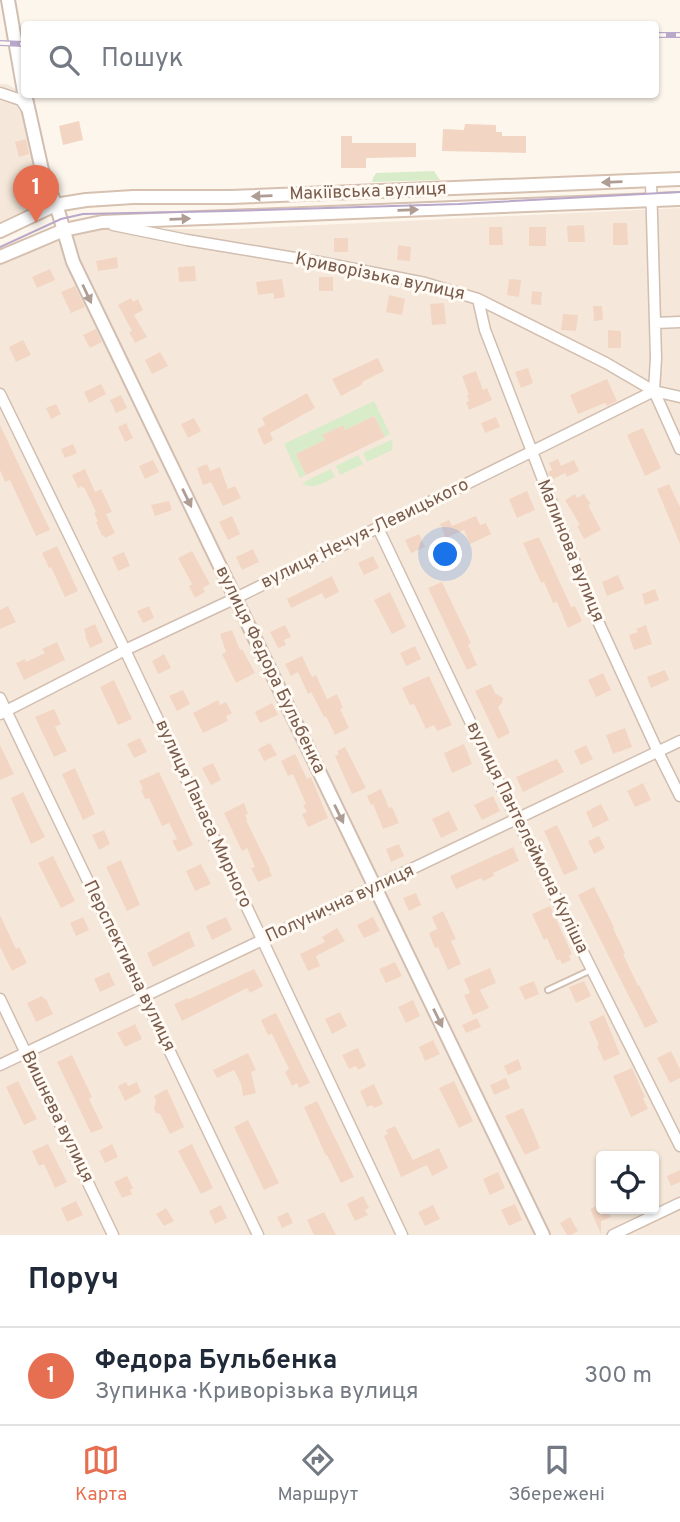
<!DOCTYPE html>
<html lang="uk">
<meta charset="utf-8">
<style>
body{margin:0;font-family:Overpass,sans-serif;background:#f6f6f7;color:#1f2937}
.controls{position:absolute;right:21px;bottom:21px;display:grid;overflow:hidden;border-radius:7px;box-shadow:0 2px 5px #0004}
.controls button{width:63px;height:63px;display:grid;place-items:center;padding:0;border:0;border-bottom:2px solid #e0e1e3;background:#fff;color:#1f2937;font:35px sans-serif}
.you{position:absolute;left:446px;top:555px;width:24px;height:24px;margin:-18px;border:5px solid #fff;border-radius:50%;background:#1a73e8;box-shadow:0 0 0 10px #1a73e833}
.badge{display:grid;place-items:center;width:46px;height:46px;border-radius:50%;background:#e76f51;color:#fff;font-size:23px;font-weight:700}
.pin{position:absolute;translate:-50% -58px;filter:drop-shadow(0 2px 4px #0008)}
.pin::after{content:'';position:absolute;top:37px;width:24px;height:21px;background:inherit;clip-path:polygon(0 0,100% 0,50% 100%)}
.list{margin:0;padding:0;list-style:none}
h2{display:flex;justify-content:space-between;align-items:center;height:91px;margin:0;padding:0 28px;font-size:30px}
h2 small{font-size:23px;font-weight:400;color:#747a83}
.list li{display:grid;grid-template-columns:46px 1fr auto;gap:21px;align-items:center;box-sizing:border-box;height:98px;padding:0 28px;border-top:2px solid #e0e1e3}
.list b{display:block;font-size:26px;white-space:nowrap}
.list p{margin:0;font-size:23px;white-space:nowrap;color:#747a83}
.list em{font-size:23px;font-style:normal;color:#747a83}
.icon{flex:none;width:38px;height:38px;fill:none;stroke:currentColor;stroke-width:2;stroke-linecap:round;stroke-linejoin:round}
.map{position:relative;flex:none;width:680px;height:1235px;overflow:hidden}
.search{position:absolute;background:#fff;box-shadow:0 2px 5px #0004;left:21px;right:21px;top:21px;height:77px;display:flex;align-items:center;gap:18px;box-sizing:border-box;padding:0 24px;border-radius:7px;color:#747a83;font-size:26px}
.sheet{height:189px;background:#fff}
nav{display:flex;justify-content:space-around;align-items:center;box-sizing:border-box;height:98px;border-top:2px solid #e0e1e3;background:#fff;font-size:19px;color:#747a83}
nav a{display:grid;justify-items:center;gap:4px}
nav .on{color:#e76f51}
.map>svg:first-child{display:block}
.residential{fill:#f5e8da;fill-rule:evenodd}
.green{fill:#d8ecc9}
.building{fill:#f3d5c3}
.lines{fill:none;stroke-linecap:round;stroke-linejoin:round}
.service-casing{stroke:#d1beb0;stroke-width:8}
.minor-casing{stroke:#d1beb0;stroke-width:13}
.tertiary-casing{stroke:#d1beb0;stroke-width:16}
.secondary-casing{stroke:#d6c0b0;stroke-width:16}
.service{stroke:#fff;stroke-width:4.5}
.minor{stroke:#fff;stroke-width:10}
.tertiary{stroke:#fff;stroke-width:12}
.secondary{stroke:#fff;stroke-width:12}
.tram{stroke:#b9a8c9;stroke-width:2}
.rail-casing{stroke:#b9a8c9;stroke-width:6}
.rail{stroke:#fffaf3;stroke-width:3.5;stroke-dasharray:10;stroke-linecap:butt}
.oneway{fill:#af9d94}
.labels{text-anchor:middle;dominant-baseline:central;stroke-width:6;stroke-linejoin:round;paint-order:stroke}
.street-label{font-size:18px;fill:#7a5c4d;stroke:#fffaf3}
</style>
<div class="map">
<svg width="680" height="1235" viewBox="0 0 680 1235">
<rect width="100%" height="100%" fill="#fdf6ec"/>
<path class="residential" d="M0 84H7L23 93 47 200 0 222Z
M680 208V1235H0V264L27 250 85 229H235ZM601 1156H654V1209H601Z"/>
<path class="green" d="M434 171 440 180 372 182 373 178 376 173Z
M374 401 390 434 385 437 374 416 345 430 343 425 323 435 325 440 296 454 306 475 300 478 284 444Z
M393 439 392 450 367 462 363 453Z
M358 455 363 464 340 475 336 466Z
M331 469 335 477C324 482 314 491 302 483Z"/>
<path class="building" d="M79 121 83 140 63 145 59 126Z
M465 124 496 125V132H502V136H526V153L442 151 443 129 464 130Z
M341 136H352V143H416V157L366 158V168H341Z
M26 139 29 154 19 157 15 142Z
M33 173 38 191 26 194 25 192 21 194 16 178Z
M613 223H627L628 245H613Z
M584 225 585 242H568L567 226Z
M489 227H502L503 245H489Z
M529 227H546V246H529Z
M334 238H348V252H334Z
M398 245 411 247 410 261 397 260Z
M117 257 118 268 98 271 96 261Z
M195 266 196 281 179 282 178 267Z
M50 269 55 280 37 288 32 277Z
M319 277H333V291H319Z
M282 279 285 297 274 299V293L258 295 256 282Z
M509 279 521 280 519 297 507 295Z
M75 286 85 307 71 313 61 292Z
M532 291 542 292 541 305 531 304Z
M389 295 405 299 402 315 386 312Z
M131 298 133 302 138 299 143 310 134 315 147 337 135 343 129 332 132 331 118 305Z
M444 303 446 324 432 325 430 304Z
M593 306H602L603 320 594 321Z
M563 314 578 315 576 331 561 330Z
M96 329 102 342 90 348 83 335Z
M608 330 621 331V348H608Z
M23 340 31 355 16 362 9 347Z
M160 352 168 366 152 374 145 360Z
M378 358 384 371 362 382 363 384 341 396 332 379Z
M528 368 533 383 521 388 515 372Z
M476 371 483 390 487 388 492 400 469 410 466 402 469 401 467 395H469L462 376Z
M607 379 617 401 607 406 605 403 578 414 570 395Z
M101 384 106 394 89 403 84 392Z
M307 393 315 408 270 433 273 440 264 445 257 429 265 425 262 418Z
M121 395 127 408 116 413 110 400Z
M56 404 61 414 51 419 46 408Z
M374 416 385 437 306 475 296 454 325 440 322 435 343 425 345 430Z
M496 417 500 427 485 433 481 423Z
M194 418 201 431 188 438 181 424Z
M126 423 133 438 125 442 118 427Z
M0 425 50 530 36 536 10 480 5 482 0 470Z
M643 428 661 468 645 476 627 435Z
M73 444 77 453 65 458 61 449Z
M558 459 561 466 574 460 579 471 567 477 565 473 551 480 548 472 552 470 549 463Z
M153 460 159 472 145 479 139 466Z
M207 464 210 471 220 467 228 489 235 486 241 498 223 506 211 482 203 485 197 468Z
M85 469 95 492 101 489 112 512 106 514 115 533 105 538 104 535 102 536 96 522 98 521 94 513 96 512 85 489 82 486 78 488 72 475Z
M669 484 680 507V544L657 489Z
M527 491 535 510 517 518 509 499Z
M575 494 577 498 584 494 591 504 588 505 601 530 584 539 577 526 580 525 565 500Z
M169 501 172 510 155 516 151 505Z
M232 516 240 534 228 540 219 522Z
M476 516 480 525 486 523 491 534 470 544 464 530 446 538 440 524 449 520 452 526Z
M419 534 425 547 411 553 405 540Z
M539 537 571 607 575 606 582 621 568 628 557 602 553 603 544 582 541 583 523 543Z
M57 546 78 591 65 597 51 567 49 568 42 553Z
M253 549 259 562 242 570 236 557Z
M192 551 210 584 203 588 205 592 195 598 189 586 192 584 178 558Z
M124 552 130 566 118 571 112 557Z
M373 556 379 568 364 575 358 563Z
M618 575 624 589 607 596 602 582Z
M332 576 339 592 325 599 322 593 291 608 287 599Z
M442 582 471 643 468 645 477 665 467 670 428 588Z
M655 589 659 600 645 605 642 594Z
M390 592 406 627 392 634 374 600Z
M8 606 16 622 0 629V610Z
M149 606 154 618 143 623 137 611Z
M95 624 103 642 90 648 85 636 86 635 84 629Z
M285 625 291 637 284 640 286 645 278 648 270 632Z
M646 625 652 644 634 650 629 635 638 632 636 629Z
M232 630 240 650 242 649 255 673 236 683 222 654 226 652 220 634Z
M57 642 65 660 24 680 16 663 25 659 26 662 45 653 42 649Z
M415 646 421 659 406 666 400 653Z
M164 654 171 668 158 674 152 661Z
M302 656 312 677 316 675 327 699 337 694 343 708 340 709 349 728 335 735 326 716 324 717 311 692 308 694 298 672 291 676 285 664Z
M665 670 669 680 651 688 647 677Z
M603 673 611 690 596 697 588 680Z
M429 676 452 725 437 731 434 725 426 729 414 704 410 705 402 688Z
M114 680 132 719 118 725 100 687Z
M491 684 495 693 503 698 502 703 498 707 510 733 498 739 475 691Z
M183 690 190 704 177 711 169 696Z
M218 700 220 705 226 702 232 713 226 716 228 721 203 733 193 713Z
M272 703 278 715 260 723 255 712Z
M54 709 61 724 55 727 67 751 54 757 35 717Z
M625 728 632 747 613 754 606 735Z
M140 738 147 752 134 758 127 744Z
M270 743 277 755 264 761 258 749Z
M464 744 472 764 452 773 444 753Z
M0 745 14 774 0 780Z
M586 745 593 759 581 765 574 751Z
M345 747 366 788 352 794 335 756 339 754 337 751Z
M295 754 307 779 311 777 328 818 308 827 302 814 307 812 303 805 306 804 293 774 288 776 281 761Z
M557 759 564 772 523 792 516 777Z
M213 763 221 780 211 785 202 768Z
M75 768 95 814 83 820 62 774Z
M159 772 193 845 178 852 172 841 177 839 169 823 162 826 149 798 145 799 141 790 143 789 139 781Z
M643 783 651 800 635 807 627 791Z
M381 789 389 808 392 807 399 823 383 829 373 804 371 805 367 796Z
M23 792 45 837 31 844 11 798Z
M493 796 500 811 482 820 474 805Z
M244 803 248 814 245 815 247 819 246 820 270 869H269L272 876 258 882 251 868 255 867 247 848 242 851 224 813Z
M601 804 609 820 593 828 586 812Z
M449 811 458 830 441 838 432 819Z
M557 825 578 869 564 875 544 831Z
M104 830 110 844 99 850 92 835Z
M599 836 605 848 594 854 588 841Z
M399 844 404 856 391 862 386 849Z
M513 847 519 861 493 873 494 876 483 881 481 878 456 889 450 876Z
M53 856 75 901 61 908 38 863Z
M121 860 140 905 127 911 106 867Z
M201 864 211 884 195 891 186 871Z
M594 887 614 927 613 928 625 953 623 954 638 986 639 985 658 1022 645 1028 578 895Z
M416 893 421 905 409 911 403 898Z
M550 906 572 954 569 956 571 960 562 964 560 959 557 961 547 938 544 940 532 914Z
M443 911 456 939 451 941 461 964 448 970 438 947 435 948 429 933 437 929 432 917Z
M0 915 16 949 19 947 27 963 12 971 0 947Z
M83 917 89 930 76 936 70 923Z
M226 917 232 930 212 940 206 926Z
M373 917 380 931 364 938 357 925Z
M337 928 345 941 316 956 320 966 308 971 300 954 325 942 322 937Z
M189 931 195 946 153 967 147 953Z
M395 962 402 976 386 983 379 969Z
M490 968 496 983 480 990 489 1008 473 1015 464 995 470 993 464 979Z
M254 969 263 986 250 993 247 988 182 1021 174 1004 188 998 189 999Z
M109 972 115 985 100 992 94 979Z
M534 981 539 994 525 1000 519 987Z
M584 981 591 996 576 1003 569 987Z
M42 996 44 999H46L53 1014 36 1022 27 1003Z
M413 1000 420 1016 406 1023 398 1007Z
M340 1012 347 1026 332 1034 325 1019Z
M276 1013 310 1083 299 1088 297 1083 292 1086 285 1072 289 1069 272 1034 268 1035 261 1020Z
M604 1015 620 1054 604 1061 597 1046 599 1045 589 1022Z
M477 1018 481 1027 466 1033 462 1025Z
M135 1024 142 1039 125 1047 117 1033Z
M433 1040 440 1054 425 1061 419 1047Z
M358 1048 366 1066 358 1070 356 1066 349 1069 342 1055Z
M671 1051 680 1069V1078L670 1083 657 1058Z
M248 1053 256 1070 251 1072 256 1093 243 1096 241 1084 234 1070 217 1078 213 1070Z
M72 1055 92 1097 89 1099 103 1128 91 1133 57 1062Z
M518 1059 522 1069 508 1075 504 1066Z
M632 1068 645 1097 643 1098 648 1109 631 1117 613 1076Z
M506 1078 510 1088 494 1095 490 1085Z
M18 1081 37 1119 24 1125 6 1087Z
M454 1081 473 1121 459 1128 439 1088Z
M126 1082 128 1086 137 1082 141 1092 125 1101 118 1086Z
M374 1084 383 1104 374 1108 372 1105 367 1107 360 1091Z
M167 1089 184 1127 170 1134 160 1114 156 1113 154 1108 156 1101 154 1096Z
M317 1101 354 1177 341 1183 327 1155 326 1156 304 1107Z
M523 1108 540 1148 525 1155 505 1116Z
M248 1120 279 1183 264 1190 234 1127Z
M395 1126 413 1160 439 1148 448 1168 432 1176 427 1165 401 1177 384 1136 388 1134 386 1130Z
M48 1144 67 1182 55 1188 44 1164 39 1166 32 1151Z
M112 1144 118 1157 105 1163 99 1151Z
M192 1144 213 1188 201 1194 178 1151Z
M680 1170V1182L671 1186 667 1176Z
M498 1172 505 1188 490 1195 483 1179Z
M127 1176 133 1188 130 1190 132 1194 122 1198 114 1182Z
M363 1196 369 1208 365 1210 368 1215 355 1221 347 1204Z
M76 1201 83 1215 67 1222 61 1208Z
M515 1204 522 1220 509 1226 501 1210Z
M601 1204V1209H607L611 1217 601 1221V1234L590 1209Z
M221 1205 227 1218 215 1224 209 1211Z
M433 1205 440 1219 425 1226 418 1212Z
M166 1208 174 1221 164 1226 156 1214Z
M288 1212 293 1223 282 1228 277 1217Z
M324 1212 336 1235H314L307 1220Z
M570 1217 578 1231 571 1235H567L560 1223Z"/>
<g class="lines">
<defs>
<path id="service" d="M548 990 591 970"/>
<path id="minor" d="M0 93 21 100 27 109
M651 181 656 358 654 391 680 449
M113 225 187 240 319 262 425 283 478 299 606 363 654 391 680 397
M478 299 485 330 596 617 658 752 680 796
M655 323 680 322
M0 394 125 650 402 1235
M378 528 517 820 680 1146
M0 698 258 1235
M0 714 125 650 236 598 654 391
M0 999 113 1235
M0 1065 680 741
M613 1235 680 1203"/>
<path id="tertiary" d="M8 0 24 92
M25 94 42 170 59 214 73 262 543 1235"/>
<path id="secondary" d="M0 231 55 205 86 200 133 197H231L680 179
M0 257 64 230 102 222 680 199"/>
</defs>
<use href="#service" class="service-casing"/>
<use href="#minor" class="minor-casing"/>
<use href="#tertiary" class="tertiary-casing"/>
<use href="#secondary" class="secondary-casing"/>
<use href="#service" class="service"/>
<use href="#minor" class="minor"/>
<use href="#tertiary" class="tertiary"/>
<use href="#secondary" class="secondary"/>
<path class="tram" d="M0 247 61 219 83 214 229 211 459 204 680 192"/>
<defs>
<path id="rail" d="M656 35H680
M0 43 24 44"/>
</defs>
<use href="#rail" class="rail-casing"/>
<use href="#rail" class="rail"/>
</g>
<defs><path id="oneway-solid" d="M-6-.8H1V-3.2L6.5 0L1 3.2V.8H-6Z" transform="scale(1.75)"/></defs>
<g class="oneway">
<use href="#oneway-solid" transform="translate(612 182) rotate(178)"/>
<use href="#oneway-solid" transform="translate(262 196) rotate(178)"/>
<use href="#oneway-solid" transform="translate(408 210) rotate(-2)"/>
<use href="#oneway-solid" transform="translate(180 219) rotate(-2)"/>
<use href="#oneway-solid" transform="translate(87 294) rotate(65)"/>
<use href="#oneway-solid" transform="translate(187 498) rotate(64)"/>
<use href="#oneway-solid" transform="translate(339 814) rotate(64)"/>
<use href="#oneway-solid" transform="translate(438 1018) rotate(64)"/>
</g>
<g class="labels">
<g class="street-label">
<text transform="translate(368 192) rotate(-2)">Макіївська вулиця</text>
<text transform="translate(380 277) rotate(12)">Криворізька вулиця</text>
<text transform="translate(365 534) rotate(-26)">вулиця Нечуя-Левицького</text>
<text transform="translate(570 551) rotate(68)">Малинова вулиця</text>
<text transform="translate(270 670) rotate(64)">вулиця Федора Бульбенка</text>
<text transform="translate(203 814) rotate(65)">вулиця Панаса Мирного</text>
<text transform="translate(527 838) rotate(64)">вулиця Пантелеймона Куліша</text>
<text transform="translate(340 904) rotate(-25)">Полунична вулиця</text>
<text transform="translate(129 966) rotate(64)">Перспективна вулиця</text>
<text transform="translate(57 1117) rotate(64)">Вишнева вулиця</text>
</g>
</g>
</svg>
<div class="controls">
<button><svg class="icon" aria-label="locate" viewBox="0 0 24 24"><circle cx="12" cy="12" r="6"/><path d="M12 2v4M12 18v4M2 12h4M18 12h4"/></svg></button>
</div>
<div class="you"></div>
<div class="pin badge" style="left:36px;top:223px">1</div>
<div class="search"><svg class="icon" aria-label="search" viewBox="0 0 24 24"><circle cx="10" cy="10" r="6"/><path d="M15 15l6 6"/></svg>Пошук</div>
</div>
<section class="sheet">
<h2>Поруч<small></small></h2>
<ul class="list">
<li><span class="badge">1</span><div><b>Федора Бульбенка</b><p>Зупинка · Криворізька вулиця</p></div><em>300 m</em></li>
</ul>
</section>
<nav>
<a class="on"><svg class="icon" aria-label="map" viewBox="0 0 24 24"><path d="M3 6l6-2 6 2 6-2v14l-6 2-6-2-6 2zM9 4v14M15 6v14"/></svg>Карта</a>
<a><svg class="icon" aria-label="directions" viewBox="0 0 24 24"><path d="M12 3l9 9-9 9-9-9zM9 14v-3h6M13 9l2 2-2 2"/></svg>Маршрут</a>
<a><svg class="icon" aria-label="saved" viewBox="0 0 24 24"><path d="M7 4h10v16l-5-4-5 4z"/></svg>Збережені</a>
</nav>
